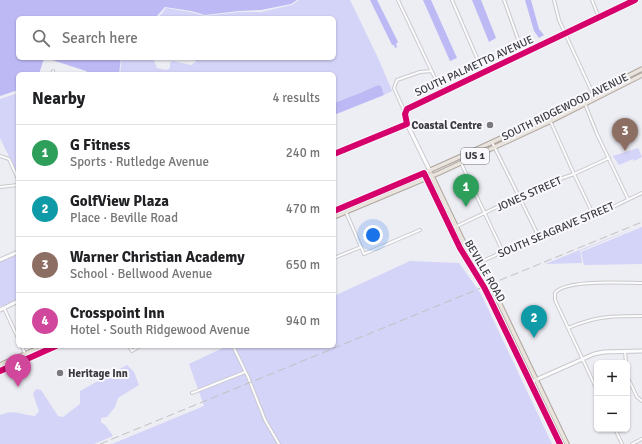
<!DOCTYPE html>
<meta charset="utf-8">
<style>
body{margin:0;font-family:Signika,sans-serif;background:#f6f6f6;color:#202124}
.controls{position:absolute;right:12px;bottom:12px;display:grid;overflow:hidden;border-radius:6px;box-shadow:0 1px 3px #0004}
.controls button{width:36px;height:36px;display:grid;place-items:center;padding:0;border:0;border-bottom:1px solid #e0e0e0;background:#fff;color:#202124;font:20px sans-serif}
.you{position:absolute;left:373px;top:235px;width:14px;height:14px;margin:-10px;border:3px solid #fff;border-radius:50%;background:#1a73e8;box-shadow:0 0 0 6px #1a73e833}
.badge{display:grid;place-items:center;width:26px;height:26px;border-radius:50%;background:#0b8043;color:#fff;font-size:13px;font-weight:700}
.pin{position:absolute;translate:-50% -33px;filter:drop-shadow(0 1px 2px #0008)}
.pin::after{content:'';position:absolute;top:21px;width:14px;height:12px;background:inherit;clip-path:polygon(0 0,100% 0,50% 100%)}
.list{margin:0;padding:0;list-style:none}
h2{display:flex;justify-content:space-between;align-items:center;height:52px;margin:0;padding:0 16px;font-size:17px}
h2 small{font-size:13px;font-weight:400;color:#757577}
.list li{display:grid;grid-template-columns:26px 1fr auto;gap:12px;align-items:center;box-sizing:border-box;height:56px;padding:0 16px;border-top:1px solid #e0e0e0}
.list b{display:block;font-size:15px;white-space:nowrap}
.list p{margin:0;font-size:13px;white-space:nowrap;color:#757577}
.list em{font-size:13px;font-style:normal;color:#757577}
.icon{flex:none;width:22px;height:22px;fill:none;stroke:currentColor;stroke-width:2;stroke-linecap:round;stroke-linejoin:round}
.map{position:relative;flex:none;width:642px;height:444px;overflow:hidden}
.search{position:absolute;background:#fff;box-shadow:0 1px 3px #0004;left:16px;top:16px;width:320px;height:44px;display:flex;align-items:center;gap:10px;box-sizing:border-box;padding:0 14px;border-radius:6px;color:#757577;font-size:15px}
.panel{position:absolute;background:#fff;box-shadow:0 1px 3px #0004;left:16px;top:72px;width:320px;height:276px;border-radius:6px}
.map>svg:first-child{display:block}
.green{fill:#d4d3f8}
.water{fill:#bdb9f5}
.lines{fill:none;stroke-linecap:round;stroke-linejoin:round}
.street-casing{stroke:#c8c8ce;stroke-width:4}
.secondary-casing{stroke:#c8c8ce;stroke-width:5}
.primary-casing{stroke:#b0a79e;stroke-width:5.5}
.street{stroke:#fcfcfd;stroke-width:2}
.secondary{stroke:#fcfcfd;stroke-width:3}
.primary{stroke:#eae4df;stroke-width:3.5}
.rail{stroke:#c1c1c2;stroke-width:1;stroke-dasharray:8 4;stroke-linecap:butt}
.cycleway-casing{stroke:#f8f8fd;stroke-width:8}
.cycleway{stroke:#d6006c;stroke-width:6}
.poi-dot{fill:#79797e;stroke:#f8f8fd;stroke-width:1.5}
.labels{text-anchor:middle;dominant-baseline:central;stroke-width:4;stroke-linejoin:round;paint-order:stroke}
.shield{fill:#f8f8fd;stroke:#737378;stroke-width:1}
.shield-label{font-size:10px;font-weight:bold;fill:#3a3a3f}
.street-label{font-size:11px;fill:#3a3a3f;stroke:#f8f8fd}
.poi-label{font-size:11px;font-weight:bold;fill:#3a3a3f;stroke:#f8f8fd;text-anchor:end}
</style>
<div class="map">
<svg width="642" height="444" viewBox="0 0 642 444">
<rect width="100%" height="100%" fill="#ededf4"/>
<path class="green" d="M299 0H350L379 60 392 91 384 95 381 86 378 85 360 93 334 103V74H120L122 58H153L157 68 166 70 170 68V63L173 61 191 65 196 62 194 58H334V18H158L166 8 190 12 205 16 239 12H261L292 5Z
M18 93V175L0 138V99Z
M638 148 642 157 634 161 633 159 619 165 613 156Z
M642 225 580 251 582 263 545 264Z
M642 227V264L584 265 581 252Z
M18 254V300L4 307 0 306V262Z
M410 261 459 263 481 294 552 444H112L204 406 189 364 227 346H334V296Z
M127 365 134 372 139 385 118 398 115 407 107 417 101 418V422L106 426 113 436 94 444H0V415C17 409 19 415 35 416L39 411 33 394 36 389 41 390 58 416 63 417 80 404V391Z"/>
<path class="water" d="M0 0H297L291 4 261 10 239 11 205 15 191 11 165 7 155 18H18V58H44L39 74H18V90L0 96Z
M370 0H377L398 42 396 44 397 47 395 48 394 45H392Z
M423 0H431L457 58 450 61Z
M472 0H481L496 38 489 42Z
M525 0H531L539 29 544 35 539 38 534 31Z
M46 58H121L119 74H90L86 71Z
M378 85 381 86 384 95 334 115V103L360 93Z"/>
<g class="lines">
<defs>
<path id="street" d="M398 0 442 93
M452 0 483 72
M504 0 523 53
M554 0 559 20 593 94
M592 0 599 18
M52 74 53 71
M583 99 597 134 628 199
M405 113 394 88 397 80 420 72 432 71
M548 116 574 174 594 216
M492 142 538 235
M0 156 9 159 18 179
M461 163 503 252
M0 187 18 185
M346 212 364 254 420 230
M451 229 543 185 574 174 609 158
M334 258 361 247
M472 266 550 230 577 223 594 216 642 193
M4 308 18 338
M568 328C596 316 612 316 642 316
M22 346 25 354
M129 346 132 351 138 347V346
M233 346 248 377 265 420 279 444
M625 352 626 363
M627 376 637 397 642 401
M597 390 555 300V293C565 279 624 283 642 283
M192 393 245 372
M615 429 622 444
M632 444 642 439"/>
<path id="secondary" d="M334 154 407 124
M430 171 407 124 405 114 407 109 635 0
M0 260 18 252
M0 310 18 301
M531 382 594 354 604 352 642 351"/>
<path id="primary" d="M431 174 465 245 497 298 567 444
M425 176 460 248 484 287 491 301 560 444
M334 211C439 168 541 121 642 69
M334 217 439 173 551 121 642 75
M0 365 43 346
M0 371 56 346"/>
</defs>
<use href="#street" class="street-casing"/>
<use href="#secondary" class="secondary-casing"/>
<use href="#primary" class="primary-casing"/>
<use href="#street" class="street"/>
<use href="#secondary" class="secondary"/>
<use href="#primary" class="primary"/>
<path class="rail" d="M100 444 642 222"/>
<defs>
<path id="cycleway" d="M334 154 407 124 405 114 407 109 635 0
M334 211 424 173 460 248 484 287 491 301 560 444
M0 371 56 346"/>
</defs>
<use href="#cycleway" class="cycleway-casing"/>
<use href="#cycleway" class="cycleway"/>
</g>
<g class="poi-dot">
<circle cx="490" cy="125" r="4"/>
<circle cx="60" cy="373" r="4"/>
</g>
<g class="labels">
<rect class="shield" x="461" y="148" width="28" height="16" rx="3"/>
<g class="shield-label">
<text x="475" y="156">US 1</text>
</g>
<g class="street-label">
<text transform="translate(474 66) rotate(-25)">SOUTH PALMETTO AVENUE</text>
<text transform="translate(565 107) rotate(-26)">SOUTH RIDGEWOOD AVENUE</text>
<text transform="translate(529 194) rotate(-24)">JONES STREET</text>
<text transform="translate(556 230) rotate(-23)">SOUTH SEAGRAVE STREET</text>
<text transform="translate(485 271) rotate(60)">BEVILLE ROAD</text>
</g>
<g class="poi-label">
<text x="482" y="125">Coastal Centre</text>
<text x="68" y="373" text-anchor="start">Heritage Inn</text>
</g>
</g>
</svg>
<div class="controls">
<button>+</button>
<button>−</button>
</div>
<div class="you"></div>
<div class="pin badge" style="left:466px;top:207px;background:#2e9e5b">1</div>
<div class="pin badge" style="left:534px;top:338px;background:#0f9aa8">2</div>
<div class="pin badge" style="left:625px;top:151px;background:#8d6e63">3</div>
<div class="pin badge" style="left:18px;top:387px;background:#d1479c">4</div>
<div class="search"><svg class="icon" aria-label="search" viewBox="0 0 24 24"><circle cx="10" cy="10" r="6"/><path d="M15 15l6 6"/></svg>Search here</div>
<section class="panel">
<h2>Nearby<small>4 results</small></h2>
<ul class="list">
<li><span class="badge" style="background:#2e9e5b">1</span><div><b>G Fitness</b><p>Sports · Rutledge Avenue</p></div><em>240 m</em></li>
<li><span class="badge" style="background:#0f9aa8">2</span><div><b>GolfView Plaza</b><p>Place · Beville Road</p></div><em>470 m</em></li>
<li><span class="badge" style="background:#8d6e63">3</span><div><b>Warner Christian Academy</b><p>School · Bellwood Avenue</p></div><em>650 m</em></li>
<li><span class="badge" style="background:#d1479c">4</span><div><b>Crosspoint Inn</b><p>Hotel · South Ridgewood Avenue</p></div><em>940 m</em></li>
</ul>
</section>
</div>
